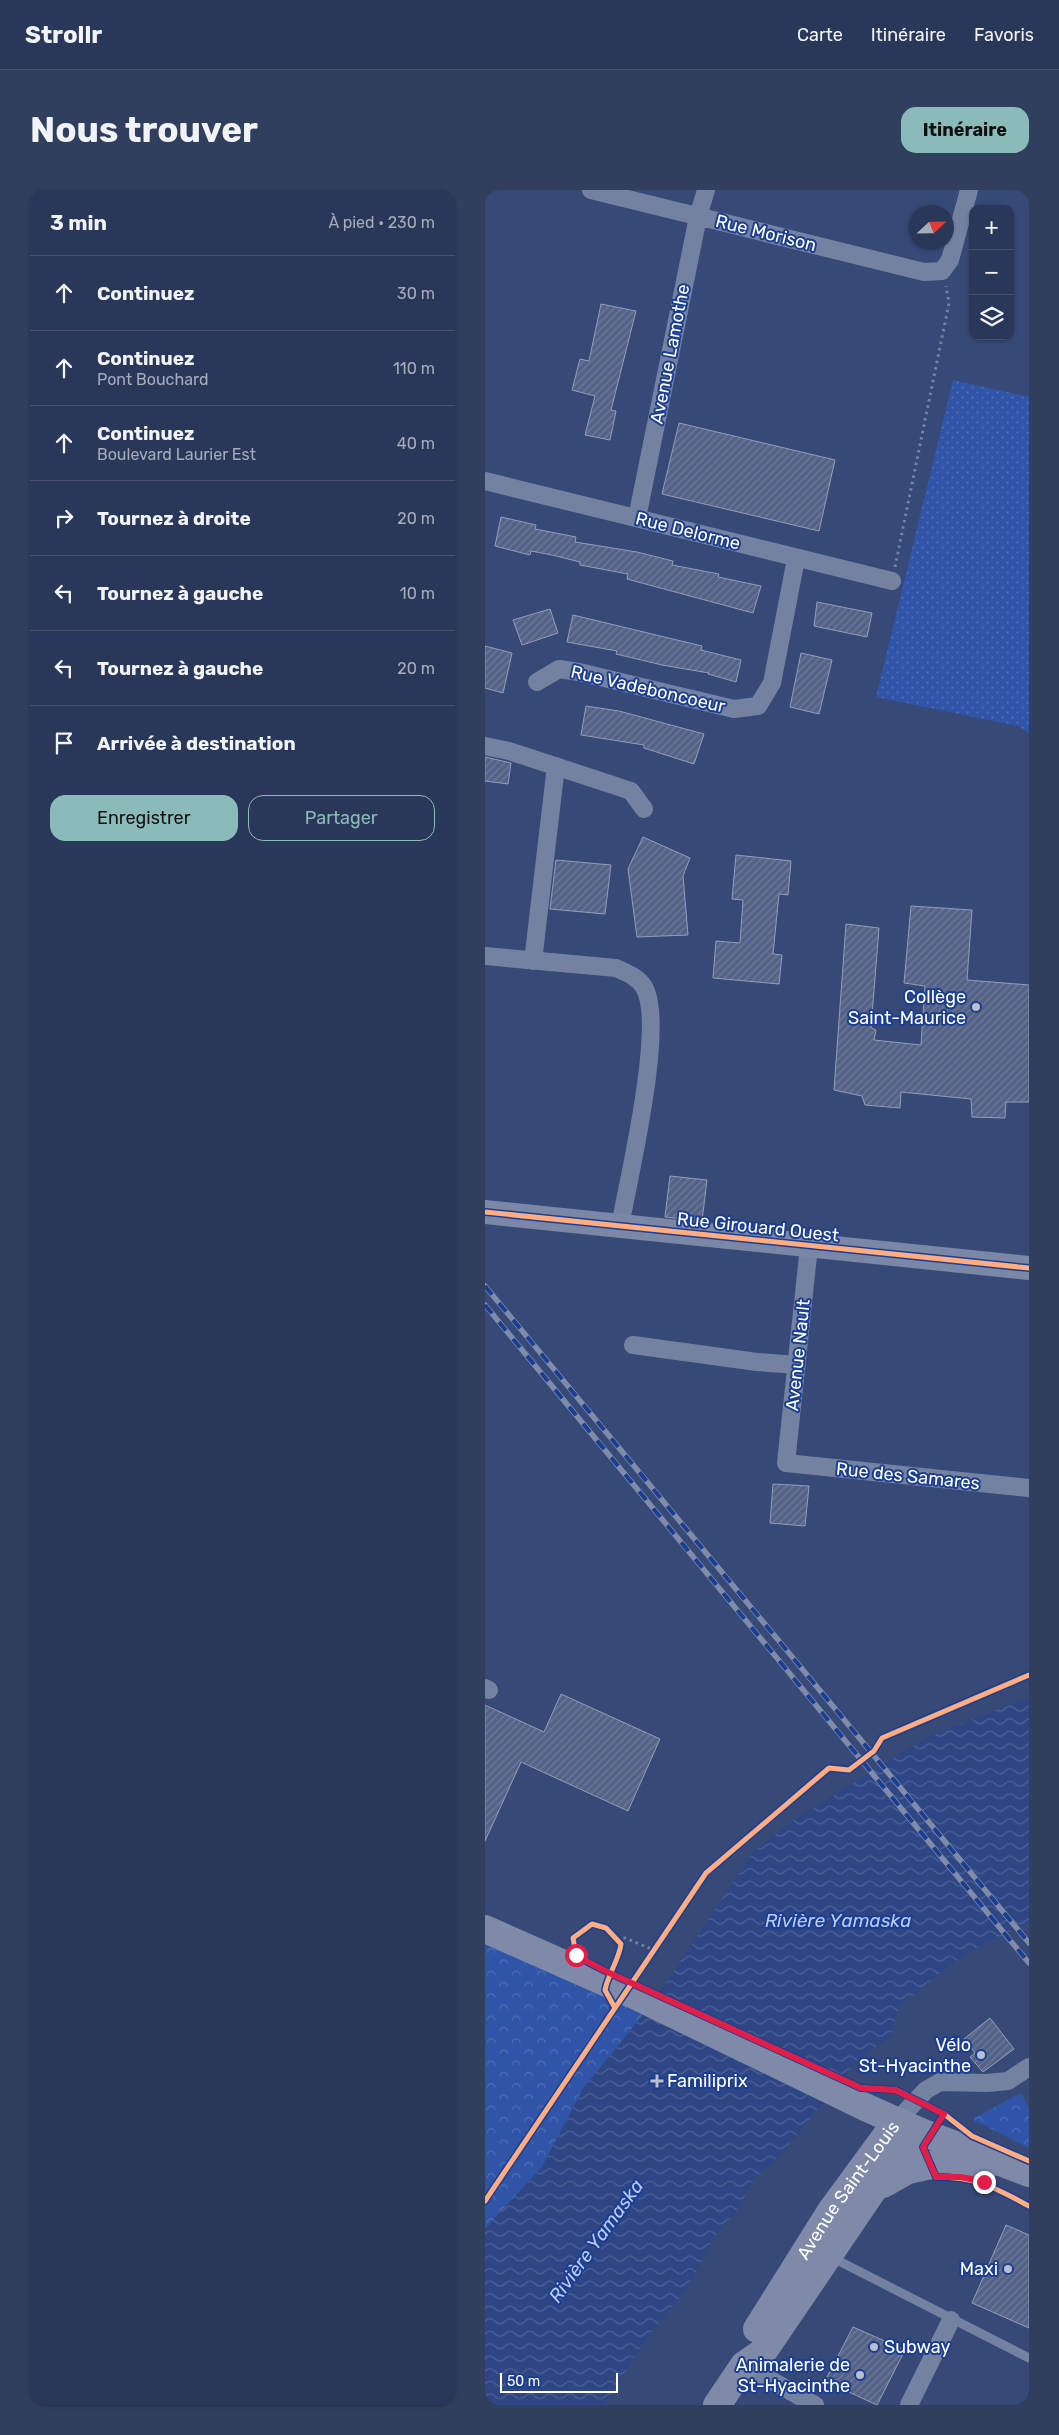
<!DOCTYPE html>
<html lang="fr">
<meta charset="utf-8">
<style>
body{margin:0;font-family:Rubik,sans-serif;background:#313f5f;color:#f1f3f6}
.controls{position:absolute;right:15px;top:15px;display:grid;overflow:hidden;border-radius:10px;box-shadow:0 1px 4px #0004}
.controls button{width:45px;height:45px;display:grid;place-items:center;padding:0;border:0;border-bottom:1px solid #45516f;background:#293759;color:#f1f3f6;font:25px sans-serif}
.compass{position:absolute;left:424px;top:15px;width:45px;height:45px;border-radius:50%;background:#293759;box-shadow:0 1px 4px #0004;rotate:68deg}
.scale{position:absolute;left:15px;bottom:12px;width:118px;box-sizing:border-box;padding-left:5px;border:2px solid #fff;border-top:0;font-size:14px;line-height:18px;white-space:nowrap;color:#fff;-webkit-text-stroke:4px #1c3e92;paint-order:stroke}
.stop{position:absolute;width:15px;height:15px;margin:-11px;border:4px solid #e11d48;border-radius:50%;background:#fff}
.stop.end{background:#e11d48;border-color:#fff;box-shadow:0 1px 5px #0008}
.list{margin:0;padding:0;list-style:none}
h2{display:flex;justify-content:space-between;align-items:center;height:65px;margin:0;padding:0 20px;font-size:21px}
h2 small{font-size:16px;font-weight:400;color:#a5acba}
.list li{display:grid;grid-template-columns:32px 1fr auto;gap:15px;align-items:center;box-sizing:border-box;height:75px;padding:0 20px;border-top:1px solid #45516f}
.list b{display:block;font-size:19px;white-space:nowrap}
.list p{margin:0;font-size:16px;white-space:nowrap;color:#a5acba}
.list em{font-size:16px;font-style:normal;color:#a5acba}
.actions{display:flex;gap:10px;padding:15px 20px}
.actions a{flex:1;padding:11px 0;border:1px solid #8bbbb9;border-radius:15px;text-align:center;font-size:18px;color:#8bbbb9}
.actions .main{background:#8bbbb9;color:#111}
.icon{flex:none;width:28px;height:28px;fill:none;stroke:currentColor;stroke-width:2;stroke-linecap:round;stroke-linejoin:round}
.map{position:relative;flex:none;width:544px;height:2215px;overflow:hidden;border-radius:15px}
header{display:flex;align-items:center;gap:30px;box-sizing:border-box;height:70px;padding:0 25px;background:#293759;border-bottom:1px solid #45516f}
header strong{font-size:24px}
nav{display:flex;gap:28px;margin-inline-start:auto;font-size:18px}
.intro{display:flex;align-items:center;justify-content:space-between;box-sizing:border-box;height:120px;padding:0 30px}
h1{margin:0;font-size:35px}
.button{padding:12px 22px;border-radius:15px;background:#8bbbb9;color:#111;font-size:18px;font-weight:700}
main{display:flex;gap:30px;padding:0 30px}
aside{flex:1;background:#293759;border-radius:15px;box-shadow:0 1px 4px #0004}
.map>svg:first-child{display:block}
.park{fill:url(#park-crowns)}
.garden{fill:url(#garden-dots)}
.water{fill:url(#water-waves)}
.building{fill:url(#building-hatch);stroke:#939eb8}
.lines{fill:none;stroke-linecap:round;stroke-linejoin:round}
.path{stroke:#7482a2;stroke-width:3;stroke-dasharray:2.5 4;stroke-linecap:butt}
.lane{stroke:#7482a2;stroke-width:9}
.street{stroke:#7482a2;stroke-width:18}
.secondary{stroke:#7a87a6;stroke-width:24}
.primary{stroke:#7e8aa8;stroke-width:28}
.rail-casing{stroke:#7f8ba9;stroke-width:5.5}
.rail{stroke:#1c3e92;stroke-width:4;stroke-dasharray:11;stroke-linecap:butt}
.cycleway-casing{stroke:#1c3e92;stroke-width:8}
.cycleway{stroke:#ffac80;stroke-width:5}
.route{stroke:#e11d48;stroke-width:6}
.poi-dot{fill:#b9bfcf;stroke:#1c3e92;stroke-width:2}
.labels{text-anchor:middle;dominant-baseline:central;stroke-width:4;stroke-linejoin:round;paint-order:stroke}
.street-label{font-size:18px;fill:#fff;stroke:#1c3e92}
.poi-label{font-size:18px;fill:#fff;stroke:#1c3e92;text-anchor:end}
.water-label{font-size:19px;font-style:italic;fill:#b8cbf5;stroke:#1c3e92}
</style>
<header>
<strong>Strollr</strong>
<nav><a>Carte</a><a>Itinéraire</a><a>Favoris</a></nav>
</header>
<div class="intro"><h1>Nous trouver</h1><a class="button">Itinéraire</a></div>
<main>
<aside>
<h2>3 min<small>À pied · 230 m</small></h2>
<ul class="list">
<li><svg class="icon" aria-label="ahead" viewBox="0 0 24 24"><path d="M12 20V5M6 11l6-6 6 6"/></svg><div><b>Continuez</b></div><em>30 m</em></li>
<li><svg class="icon" aria-label="ahead" viewBox="0 0 24 24"><path d="M12 20V5M6 11l6-6 6 6"/></svg><div><b>Continuez</b><p>Pont Bouchard</p></div><em>110 m</em></li>
<li><svg class="icon" aria-label="ahead" viewBox="0 0 24 24"><path d="M12 20V5M6 11l6-6 6 6"/></svg><div><b>Continuez</b><p>Boulevard Laurier Est</p></div><em>40 m</em></li>
<li><svg class="icon" aria-label="right" viewBox="0 0 24 24"><path d="M7 20v-9h11M14 6l5 5-5 5"/></svg><div><b>Tournez à droite</b></div><em>20 m</em></li>
<li><svg class="icon" aria-label="left" viewBox="0 0 24 24"><path d="M17 20v-9H6M10 6l-5 5 5 5"/></svg><div><b>Tournez à gauche</b></div><em>10 m</em></li>
<li><svg class="icon" aria-label="left" viewBox="0 0 24 24"><path d="M17 20v-9H6M10 6l-5 5 5 5"/></svg><div><b>Tournez à gauche</b></div><em>20 m</em></li>
<li><svg class="icon" aria-label="arrive" viewBox="0 0 24 24"><path d="M6 21V4h12l-3 4 3 4H6"/></svg><div><b>Arrivée à destination</b></div></li>
</ul>
<div class="actions"><a class="main">Enregistrer</a><a>Partager</a></div>
</aside>
<div class="map">
<svg width="544" height="2215" viewBox="0 0 544 2215">
<defs>
<pattern id="park-crowns" width="20" height="18" patternUnits="userSpaceOnUse" patternTransform="scale(1.25)"><rect width="20" height="18" fill="#3055a8"/><path d="M2 6a3 3 0 1 1 6 0M12 15a3 3 0 1 1 6 0" fill="none" stroke="#4f6eb5"/></pattern>
<pattern id="garden-dots" width="8" height="8" patternUnits="userSpaceOnUse" patternTransform="scale(1.25)"><rect width="8" height="8" fill="#3055a8"/><path d="M2 2h.1M6 6h.1" fill="none" stroke="#4f6eb5" stroke-width="1.8" stroke-linecap="round"/></pattern>
<pattern id="water-waves" width="16" height="10" patternUnits="userSpaceOnUse" patternTransform="scale(1.25)"><rect width="16" height="10" fill="#2e4684"/><path d="M0 5q4-4 8 0t8 0" fill="none" stroke="#4d6296"/></pattern>
<pattern id="building-hatch" width="6" height="6" patternUnits="userSpaceOnUse" patternTransform="scale(1.25)"><rect width="6" height="6" fill="#536286"/><path d="M-1 1l2-2M0 6l6-6M5 7l2-2" fill="none" stroke="#6d7a98"/></pattern>
</defs>
<rect width="100%" height="100%" fill="#374977"/>
<path class="park" d="M0 1734 169 1811 98 1899 57 1977 0 2039Z
M536 1903 544 1918V1958L487 1929Z"/>
<path class="garden" d="M468 190 544 207V543L533 536 391 507Z"/>
<path class="water" d="M544 1507V1733L495 1756 465 1775 413 1818 407 1845 373 1870 302 1957 269 1990 253 2019 229 2048 201 2100 163 2146 119 2215H0V2039L57 1977 98 1899 169 1811 268 1662 307 1631 443 1547Z"/>
<path class="building" d="M116 114 151 121 126 220 131 221 125 250 100 245 110 206 87 200 95 169 104 171Z
M194 233 350 270 334 341 177 304Z
M16 327 51 335 50 339 91 347 90 352 152 362 188 371 187 375 234 384 233 387 276 396 268 423 142 389 143 384 95 375V372L67 365 46 361 45 365 10 356Z
M332 412 387 423 382 447 329 436Z
M65 419 73 443 37 455 28 430Z
M88 425 217 456 216 460 256 470 251 492 223 484 224 483 177 475 131 464 132 461 82 452Z
M0 456 27 463 18 503 0 498Z
M316 463 347 470 334 524 305 517Z
M101 516 134 521 219 544 209 574 159 558V555L96 545Z
M0 567 26 573 23 594 0 591Z
M158 647 205 668 198 686 203 745 152 747 143 679Z
M251 665 306 671 303 705 294 704 288 764 297 765 294 794 228 788 231 751 255 753 258 710 247 709Z
M71 670 126 675 120 724 65 719Z
M426 716 487 720 482 790 544 795V912H521L520 928 487 927 486 909 416 902 415 918 380 915 377 906 349 900 361 734 394 738 386 838 391 840 389 850 436 855 440 796 419 793Z
M185 986 222 990 217 1031 180 1027Z
M288 1294 324 1296 320 1336 285 1333Z
M76 1504 175 1549 143 1621 36 1572 0 1651V1515L59 1542Z
M505 1828 529 1859 498 1882 485 1867 490 1863 479 1849Z
M521 2035 544 2045V2138L487 2113Z
M368 2137 420 2160 392 2215 340 2191Z"/>
<g class="lines">
<path class="path" d="M410 377 464 113 461 96
M132 1749 140 1748 169 1760"/>
<path class="lane" d="M346 2067 544 2168"/>
<path class="street" d="M106 0 439 82 457 81 465 70 484 0
M0 291 407 391
M152 328 213 27 221 0
M52 492 74 479 94 482 249 519 273 516 287 493 311 369
M0 556 24 561 146 601 159 619
M0 766 131 778C142 783 153 787 159 797 181 834 143 991 135 1036
M48 771 71 576
M324 1056 301 1273 544 1298
M148 1155 272 1172 312 1175
M0 1498 4 1500
M412 1931 441 1900 455 1892 502 1893 523 1891 544 1877
M259 2175 330 2215
M424 2215 466 2130"/>
<path class="secondary" d="M0 1022 544 1078"/>
<g class="primary">
<path d="M0 1739 149 1805 380 1917 436 1942 544 1983"/>
<path d="M398 1994 423 1980 470 1970 499 1978"/>
<path id="s1" d="M272 2139 346 2021 412 1931"/>
<path d="M232 2215 259 2175 278 2162 388 2000 436 1942"/>
</g>
<defs>
<path id="rail" d="M0 1096 544 1753
M0 1115 544 1773"/>
</defs>
<use href="#rail" class="rail-casing"/>
<use href="#rail" class="rail"/>
<defs>
<path id="cycleway" d="M0 1022 544 1078
M130 1818 120 1800C123 1784 134 1770 136 1754L121 1738 107 1734 88 1748 91 1765C110 1777 129 1785 149 1794L376 1898 411 1900 459 1924 487 1946 544 1971
M459 1924 438 1957 451 1987C492 1987 508 1997 544 2016
M0 2011 221 1683 344 1578 364 1580 389 1561 397 1548 544 1485"/>
</defs>
<use href="#cycleway" class="cycleway-casing"/>
<use href="#cycleway" class="cycleway"/>
</g>
<g class="lines">
<path class="route" d="M91 1765 118 1780 376 1898 410 1900 459 1924 438 1957 451 1987H476L499 1992"/>
</g>
<g class="poi-dot">
<circle cx="491" cy="817" r="5"/>
<circle cx="496" cy="1865" r="5"/>
<path d="M169.5 1883.5h5v5h5v5h-5v5h-5v-5h-5v-5h5z"/>
<circle cx="523" cy="2079" r="5"/>
<circle cx="389" cy="2157" r="5"/>
<circle cx="375" cy="2185" r="5"/>
</g>
<g class="labels">
<g class="street-label">
<text transform="translate(281 43) rotate(14)">Rue Morison</text>
<text transform="translate(185 164) rotate(-79)">Avenue Lamothe</text>
<text transform="translate(203 341) rotate(14)">Rue Delorme</text>
<text transform="translate(163 499) rotate(13)">Rue Vadeboncoeur</text>
<text transform="translate(273 1037) rotate(6)">Rue Girouard Ouest</text>
<text transform="translate(313 1165) rotate(-84)">Avenue Nault</text>
<text transform="translate(423 1286) rotate(6)">Rue des Samares</text>
<text stroke="none"><textPath href="#s1" startOffset="166">Avenue Saint-Louis</textPath></text>
</g>
<g class="poi-label">
<text x="481" y="807">Collège<tspan x="481" dy="21">Saint-Maurice</tspan></text>
<text x="486" y="1855">Vélo<tspan x="486" dy="21">St-Hyacinthe</tspan></text>
<text x="182" y="1891" text-anchor="start">Familiprix</text>
<text x="513" y="2079">Maxi</text>
<text x="399" y="2157" text-anchor="start">Subway</text>
<text x="365" y="2175">Animalerie de<tspan x="365" dy="21">St-Hyacinthe</tspan></text>
</g>
<g class="water-label">
<text x="353" y="1730">Rivière Yamaska</text>
<text transform="translate(111 2051) rotate(-54)">Rivière Yamaska</text>
</g>
</g>
</svg>
<div class="controls">
<button>+</button>
<button>−</button>
<button><svg class="icon" aria-label="layers" viewBox="0 0 24 24"><path d="M12 4l9 5-9 5-9-5zM3 14l9 5 9-5"/></svg></button>
</div>
<svg class="compass" viewBox="-18 -18 36 36"><path d="M0-13l5 13h-10z" fill="#e53935"/><path d="M0 13l5-13h-10z" fill="#a5acba"/></svg>
<div class="scale">50 m</div>
<div class="stop" style="left:91px;top:1765px"></div>
<div class="stop end" style="left:499px;top:1992px"></div>
</div>
</main>
